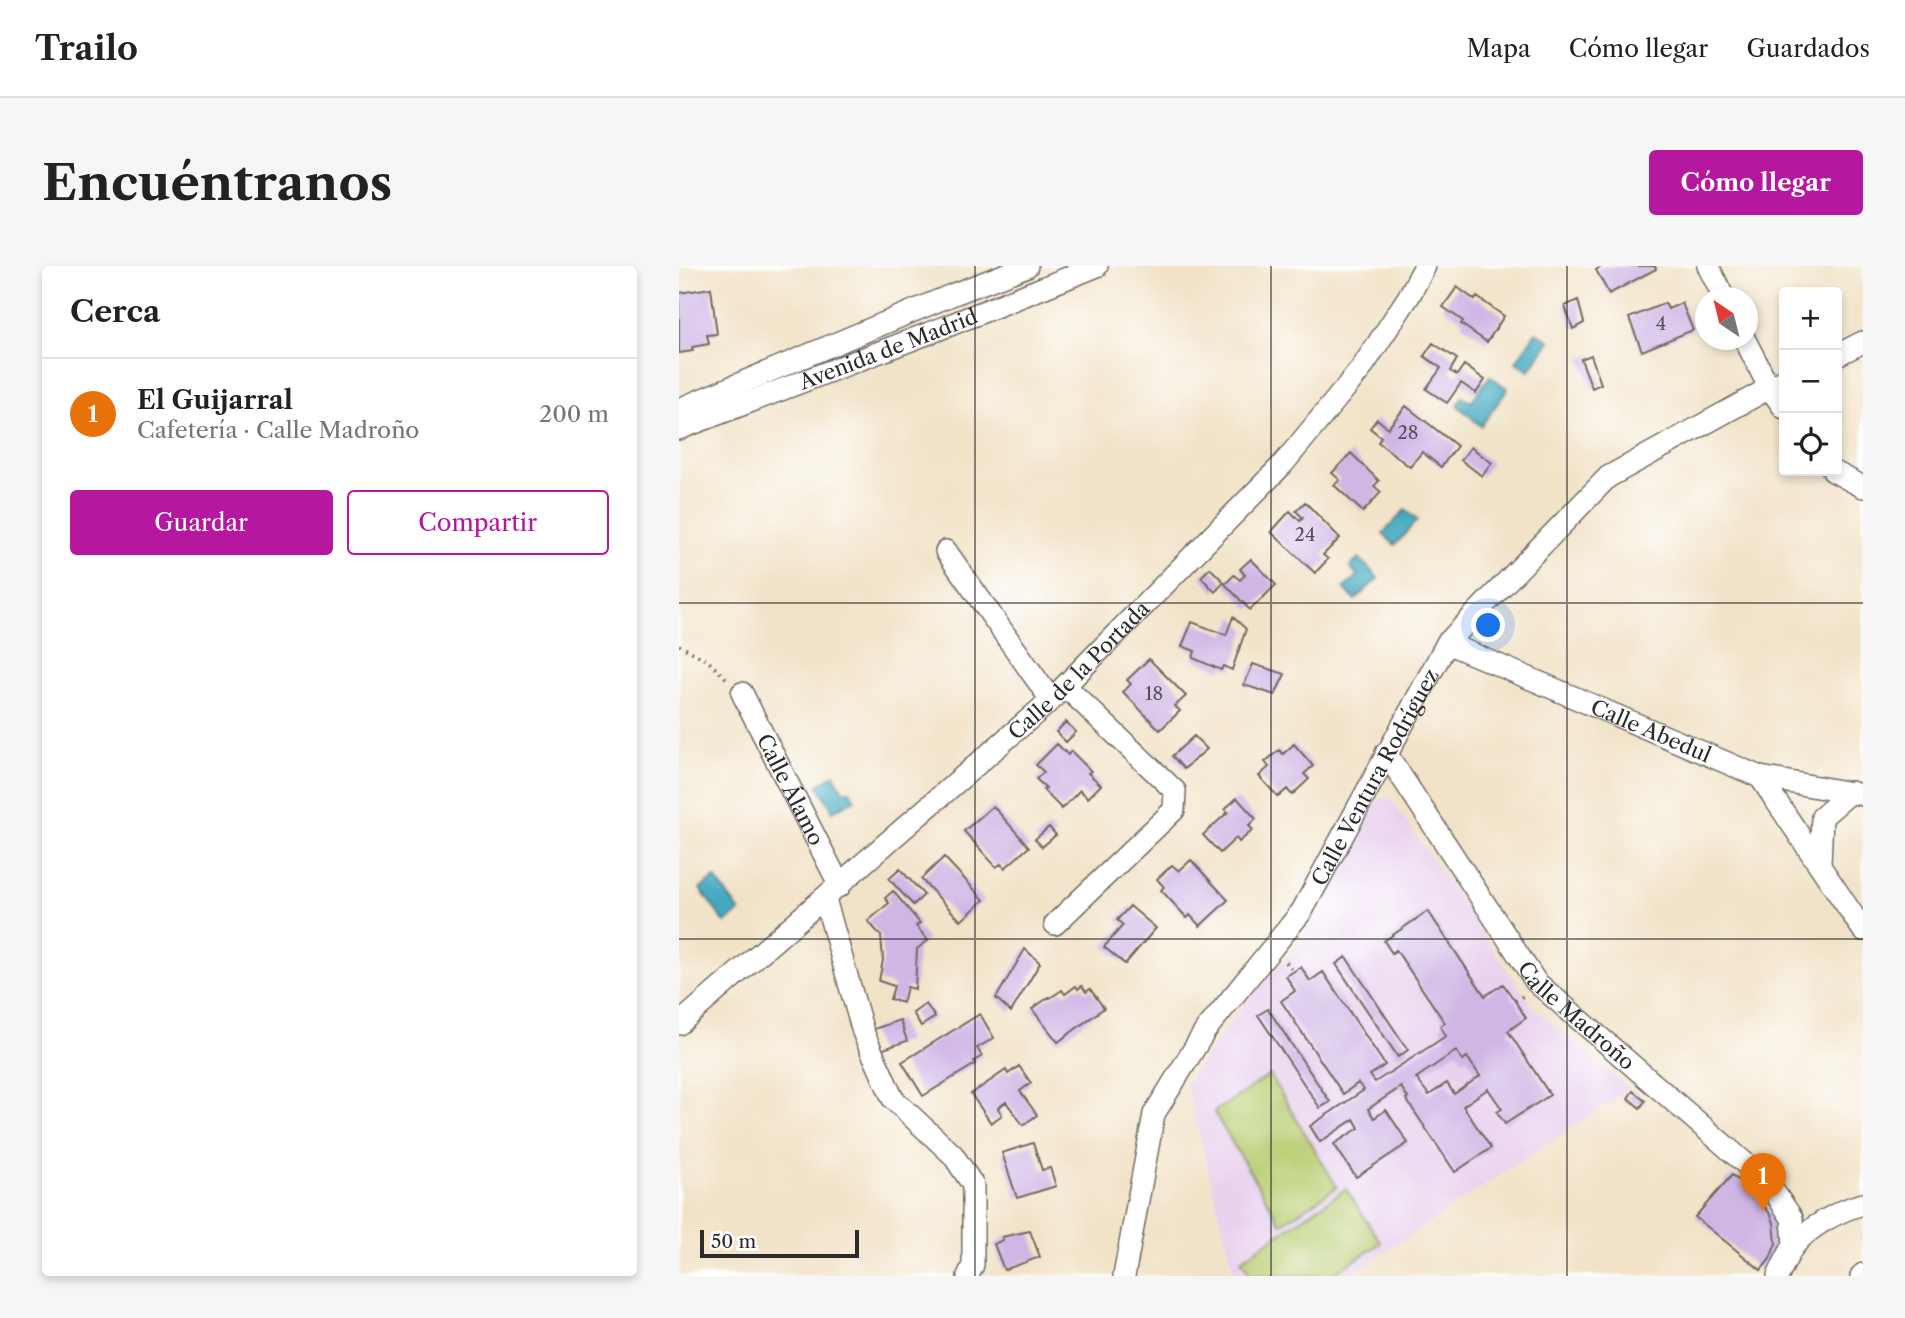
<!DOCTYPE html>
<html lang="es">
<meta charset="utf-8">
<style>
body{margin:0;font-family:"Libre Caslon Text",serif;background:#f6f6f6;color:#222}
.controls{position:absolute;right:21px;top:21px;display:grid;overflow:hidden;border-radius:7px;box-shadow:0 4px 10px #0003}
.controls button{width:63px;height:63px;display:grid;place-items:center;padding:0;border:0;border-bottom:2px solid #e0e0e0;background:#fff;color:#222;font:35px sans-serif}
.compass{position:absolute;left:1016px;top:21px;width:63px;height:63px;border-radius:50%;background:#fff;box-shadow:0 4px 10px #0003;rotate:325deg}
.scale{position:absolute;left:21px;bottom:18px;width:159px;box-sizing:border-box;padding-left:7px;border:4px solid #2b2b2b;border-top:0;font-size:19px;line-height:24px;white-space:nowrap;color:#2b2b2b;-webkit-text-stroke:5px #fff;paint-order:stroke}
.you{position:absolute;left:810px;top:360px;width:24px;height:24px;margin:-18px;border:5px solid #fff;border-radius:50%;background:#1a73e8;box-shadow:0 0 0 10px #1a73e833}
.badge{display:grid;place-items:center;width:46px;height:46px;border-radius:50%;background:#b5179e;color:#fff;font-size:23px;font-weight:700}
.pin{position:absolute;translate:-50% -58px;filter:drop-shadow(0 2px 4px #0008)}
.pin::after{content:'';position:absolute;top:37px;width:24px;height:21px;background:inherit;clip-path:polygon(0 0,100% 0,50% 100%)}
.list{margin:0;padding:0;list-style:none}
h2{display:flex;justify-content:space-between;align-items:center;height:91px;margin:0;padding:0 28px;font-size:30px}
h2 small{font-size:23px;font-weight:400;color:#767676}
.list li{display:grid;grid-template-columns:46px 1fr auto;gap:21px;align-items:center;box-sizing:border-box;height:112px;padding:0 28px;border-top:2px solid #e0e0e0}
.list b{display:block;font-size:26px;white-space:nowrap}
.list p{margin:0;font-size:23px;white-space:nowrap;color:#767676}
.list em{font-size:23px;font-style:normal;color:#767676}
.actions{display:flex;gap:14px;padding:21px 28px}
.actions a{flex:1;padding:16px 0;border:2px solid #b5179e;border-radius:7px;text-align:center;font-size:24px;color:#b5179e}
.actions .main{background:#b5179e;color:#fff}
.icon{flex:none;width:38px;height:38px;fill:none;stroke:currentColor;stroke-width:2;stroke-linecap:round;stroke-linejoin:round}
.map{position:relative;flex:none;width:1184px;height:1010px;overflow:hidden;border-radius:7px}
header{display:flex;align-items:center;gap:42px;box-sizing:border-box;height:98px;padding:0 35px;background:#fff;border-bottom:2px solid #e0e0e0}
header strong{font-size:33px}
nav{display:flex;gap:38px;margin-inline-start:auto;font-size:24px}
.intro{display:flex;align-items:center;justify-content:space-between;box-sizing:border-box;height:168px;padding:0 42px}
h1{margin:0;font-size:49px}
.button{padding:18px 32px;border-radius:7px;background:#b5179e;color:#fff;font-size:24px;font-weight:700}
main{display:flex;gap:42px;padding:0 42px}
aside{flex:1;background:#fff;border-radius:7px;box-shadow:0 4px 10px #0003}
.map>svg:first-child{display:block}
.built{fill:#e9d2ee}
.green{fill:#b8cc70;stroke:#727c4e;stroke-width:2}
.water{fill:#40a9c0;stroke:#366a76;stroke-width:2}
.building{fill:#cfb6e5;fill-rule:evenodd}
.lines{fill:none;stroke-linecap:round;stroke-linejoin:round}
.minor-casing{stroke:#716b62;stroke-width:24}
.path{stroke:#716b62;stroke-width:3.5;stroke-dasharray:2 5;stroke-linecap:butt}
.minor{stroke:#fff;stroke-width:21}
.grid{fill:none;stroke:#2b2b2b;stroke-width:2;stroke-opacity:0.55}
.labels{text-anchor:middle;dominant-baseline:central;stroke-width:5;stroke-linejoin:round;paint-order:stroke}
.number-label{font-size:18px;fill:#544e5a}
.street-label{font-size:21px;fill:#2b2b2b;stroke:#fff}
</style>
<header>
<strong>Trailo</strong>
<nav><a>Mapa</a><a>Cómo llegar</a><a>Guardados</a></nav>
</header>
<div class="intro"><h1>Encuéntranos</h1><a class="button">Cómo llegar</a></div>
<main>
<aside>
<h2>Cerca<small></small></h2>
<ul class="list">
<li><span class="badge" style="background:#e8710a">1</span><div><b>El Guijarral</b><p>Cafetería · Calle Madroño</p></div><em>200 m</em></li>
</ul>
<div class="actions"><a class="main">Guardar</a><a>Compartir</a></div>
</aside>
<div class="map">
<svg width="1184" height="1010" viewBox="0 0 1184 1010">
<rect width="100%" height="100%" fill="#fff"/>
<filter id="ink" filterUnits="userSpaceOnUse"><feTurbulence type="fractalNoise" baseFrequency=".0143" numOctaves="2"/><feDisplacementMap in="SourceGraphic" scale="14" xChannelSelector="R" yChannelSelector="G"/><feConvolveMatrix kernelMatrix="1 2 1 2 8 2 1 2 1" color-interpolation-filters="sRGB"/></filter>
<filter id="wash" filterUnits="userSpaceOnUse"><feTurbulence type="fractalNoise" baseFrequency=".00686" numOctaves="4" result="noise"/><feDisplacementMap in="SourceGraphic" scale="28" xChannelSelector="R" yChannelSelector="G"/><feGaussianBlur stdDeviation="1.57" result="paint"/><feColorMatrix in="noise" values="0 0 0 0 0 0 0 0 0 0 0 0 0 0 0 0 0 1.4 0 .05"/><feComposite in="paint" operator="in"/></filter>
<g filter="url(#wash)">
<rect width="100%" height="100%" fill="#f2e3c8"/>
<path class="built" d="M711 532 854 741 951 823 670 1010H556L507 817 566 736 612 688 629 666 690 540 700 533Z"/>
<path class="green" d="M591 809 658 921 602 958 535 846Z
M667 923 702 977 652 1010H572L562 994Z"/>
<path class="water" d="M857 66 871 75 850 105 837 96Z
M811 110 829 123 802 160 778 139 783 131 792 136Z
M726 244 738 254 716 279 704 268Z
M680 292 699 312 676 334 665 322 679 310 671 301Z
M155 509 164 525H171L176 534 154 545 139 519Z
M36 612 61 646 46 657 21 623Z"/>
<g id="blocks">
<path class="building" d="M924 0H976L977 3 930 28 917 4Z
M778 21 796 34 798 31 825 50 808 76 782 58 784 55 764 41Z
M32 22 38 68 28 69 30 78 13 81 14 85 0 87V27Z
M899 34 905 57 894 63 886 40Z
M986 37 989 43 1003 37 1014 64 963 85 950 52Z
M754 77 778 93 771 105 778 109 785 99 806 114 797 127 782 117 768 137 747 123 762 102 745 90Z
M912 89 922 118 913 122 902 93Z
M727 140 778 180 762 201 743 186 731 201 699 176 702 171 691 162 698 153 709 162Z
M792 181 813 197 803 210 782 194Z
M672 187 700 215 695 220 702 226 684 246 655 219 661 214 653 207Z
M626 236 661 272 644 289 649 293 636 307 592 266 611 245 621 255 624 252 617 245Z
M572 293 597 319 571 344 546 318 555 309 561 314 566 309 561 303Z
M531 302 545 316 536 326 522 311Z
M554 351 567 363 553 404 544 400 542 404 514 392 516 385 503 380 513 356 547 369Z
M470 393 507 430 496 440 501 445 481 464 444 426 452 418 448 414Z
M574 398 606 408 596 429 565 419Z
M387 456 397 466 387 476 377 466Z
M515 470 528 483 505 503 493 490Z
M378 478 389 489 392 485 412 505 409 507 422 519 409 532 401 524 383 543 364 524 367 522 357 513 365 506 357 499Z
M615 478 634 500 625 508 630 513 613 529 608 523 599 531 580 510 590 501 586 496 600 484 604 488Z
M558 532 577 553 570 560 574 564 560 576 557 572 541 587 524 569 549 546 546 543Z
M314 540 350 581 326 602 322 598 317 601 285 565Z
M370 561 377 569 363 581 356 573Z
M265 591 305 634 282 655 242 613Z
M512 594 549 634 521 660 511 649 508 652 482 624 485 621 478 613 493 599 500 605Z
M221 603 245 629 234 639 210 613Z
M214 625 241 657 237 660 249 674 238 683 236 723 228 721 224 737 211 733 215 720 200 715 204 694 202 670 189 655 210 637 206 632Z
M451 640 477 662 446 698 425 681 444 659 438 654Z
M749 645 806 730 824 718 836 735 847 752 829 765 871 829 826 858 818 846 823 843 809 823 784 840 812 882 776 906 727 833 729 832 722 821 689 843 695 852 707 844 729 877 677 911 655 878 680 862 675 853 641 876 631 860 685 824 679 817 664 828 602 735 616 725 607 710 622 701 631 715 644 706 706 799 691 809 696 816 767 770 761 760 766 757 717 684 713 687 705 675ZM777 785 784 794 788 791 801 810 775 828 768 817 750 829 737 812Z
M346 683 361 697 332 746 317 732Z
M667 691 729 784 719 791 657 698Z
M397 720 399 723 403 720 407 726 411 723 425 742 379 776 353 743 370 731 371 732 383 724 386 728Z
M247 738 256 751 242 760 234 747Z
M589 743 651 836 641 842 579 749Z
M301 748 315 772 298 782 303 790 295 795 296 798 244 830 223 796Z
M221 754 228 775 199 785 192 764Z
M340 800 352 817 341 825 358 849 344 859 327 836 319 842 323 849 312 857 292 828 327 804 329 808Z
M954 825 966 835 961 842 949 832Z
M354 877 363 904 371 902 377 920 338 932 323 887Z
M1053 909 1075 927 1092 949 1095 957 1097 977 1091 993 1082 1004 1016 951Z
M351 965 361 991 325 1004 315 978 324 974 323 971Z"/>
</g>
</g>
<g filter="url(#ink)">
<use href="#blocks" fill-opacity="0" stroke="#716b62" stroke-width="2"/>
<g class="lines">
<defs>
<g id="minor">
<path d="M1029 0 1045 32"/>
<path d="M1066 74 1090 121 1105 142"/>
<path d="M1158 89 1184 76"/>
<path d="M0 143 275 28 348 0"/>
<path id="s1" d="M0 163 266 61 418 0"/>
<path d="M1154 205 1184 221"/>
<path d="M267 285 372 434"/>
<path id="s2" d="M768 377 1081 511 1184 529"/>
<path id="s3" d="M63 427 161 620"/>
<path id="s4" d="M707 487 857 716 1089 917 1113 952 1115 979"/>
<path d="M1081 511 1184 664"/>
<path d="M1141 598 1143 551 1172 526"/>
<path d="M146 633 184 766 214 833 274 889 294 919V999L289 1010"/>
<path d="M376 658 495 544 496 525 386 420"/>
<path id="s5" d="M0 758 372 434 604 198 682 103 730 30 746 0"/>
<path id="s6" d="M445 1010 475 848 526 765 623 645 768 377 929 211 1105 114"/>
<path d="M1099 1010C1104 1000 1108 990 1114 981 1129 961 1161 944 1184 938"/>
<path d="M1182 1010 1184 1008"/>
</g>
</defs>
<use href="#minor" class="minor-casing"/>
<path class="path" d="M0 379 29 395 49 414
M607 696 614 705
M836 735 844 730"/>
<use href="#minor" class="minor"/>
</g>
</g>
<path class="grid" d="M296 0V1010M592 0V1010M888 0V1010M0 337H1184M0 673H1184"/>
<g class="labels">
<g class="number-label">
<text x="982" y="58">4</text>
<text x="729" y="167">28</text>
<text x="626" y="269">24</text>
<text x="475" y="428">18</text>
</g>
<g class="street-label">
<text stroke="none"><textPath href="#s1" startOffset="224">Avenida de Madrid</textPath></text>
<text stroke="none"><textPath href="#s5" startOffset="534">Calle de la Portada</textPath></text>
<text stroke="none"><textPath href="#s2" startOffset="222">Calle Abedul</textPath></text>
<text stroke="none"><textPath href="#s6" startOffset="569">Calle Ventura Rodríguez</textPath></text>
<text stroke="none"><textPath href="#s3" startOffset="108">Calle Álamo</textPath></text>
<text stroke="none"><textPath href="#s4" startOffset="326">Calle Madroño</textPath></text>
</g>
</g>
</svg>
<div class="controls">
<button>+</button>
<button>−</button>
<button><svg class="icon" aria-label="locate" viewBox="0 0 24 24"><circle cx="12" cy="12" r="6"/><path d="M12 2v4M12 18v4M2 12h4M18 12h4"/></svg></button>
</div>
<svg class="compass" viewBox="-18 -18 36 36"><path d="M0-13l5 13h-10z" fill="#e53935"/><path d="M0 13l5-13h-10z" fill="#767676"/></svg>
<div class="scale">50 m</div>
<div class="you"></div>
<div class="pin badge" style="left:1084px;top:945px;background:#e8710a">1</div>
</div>
</main>
